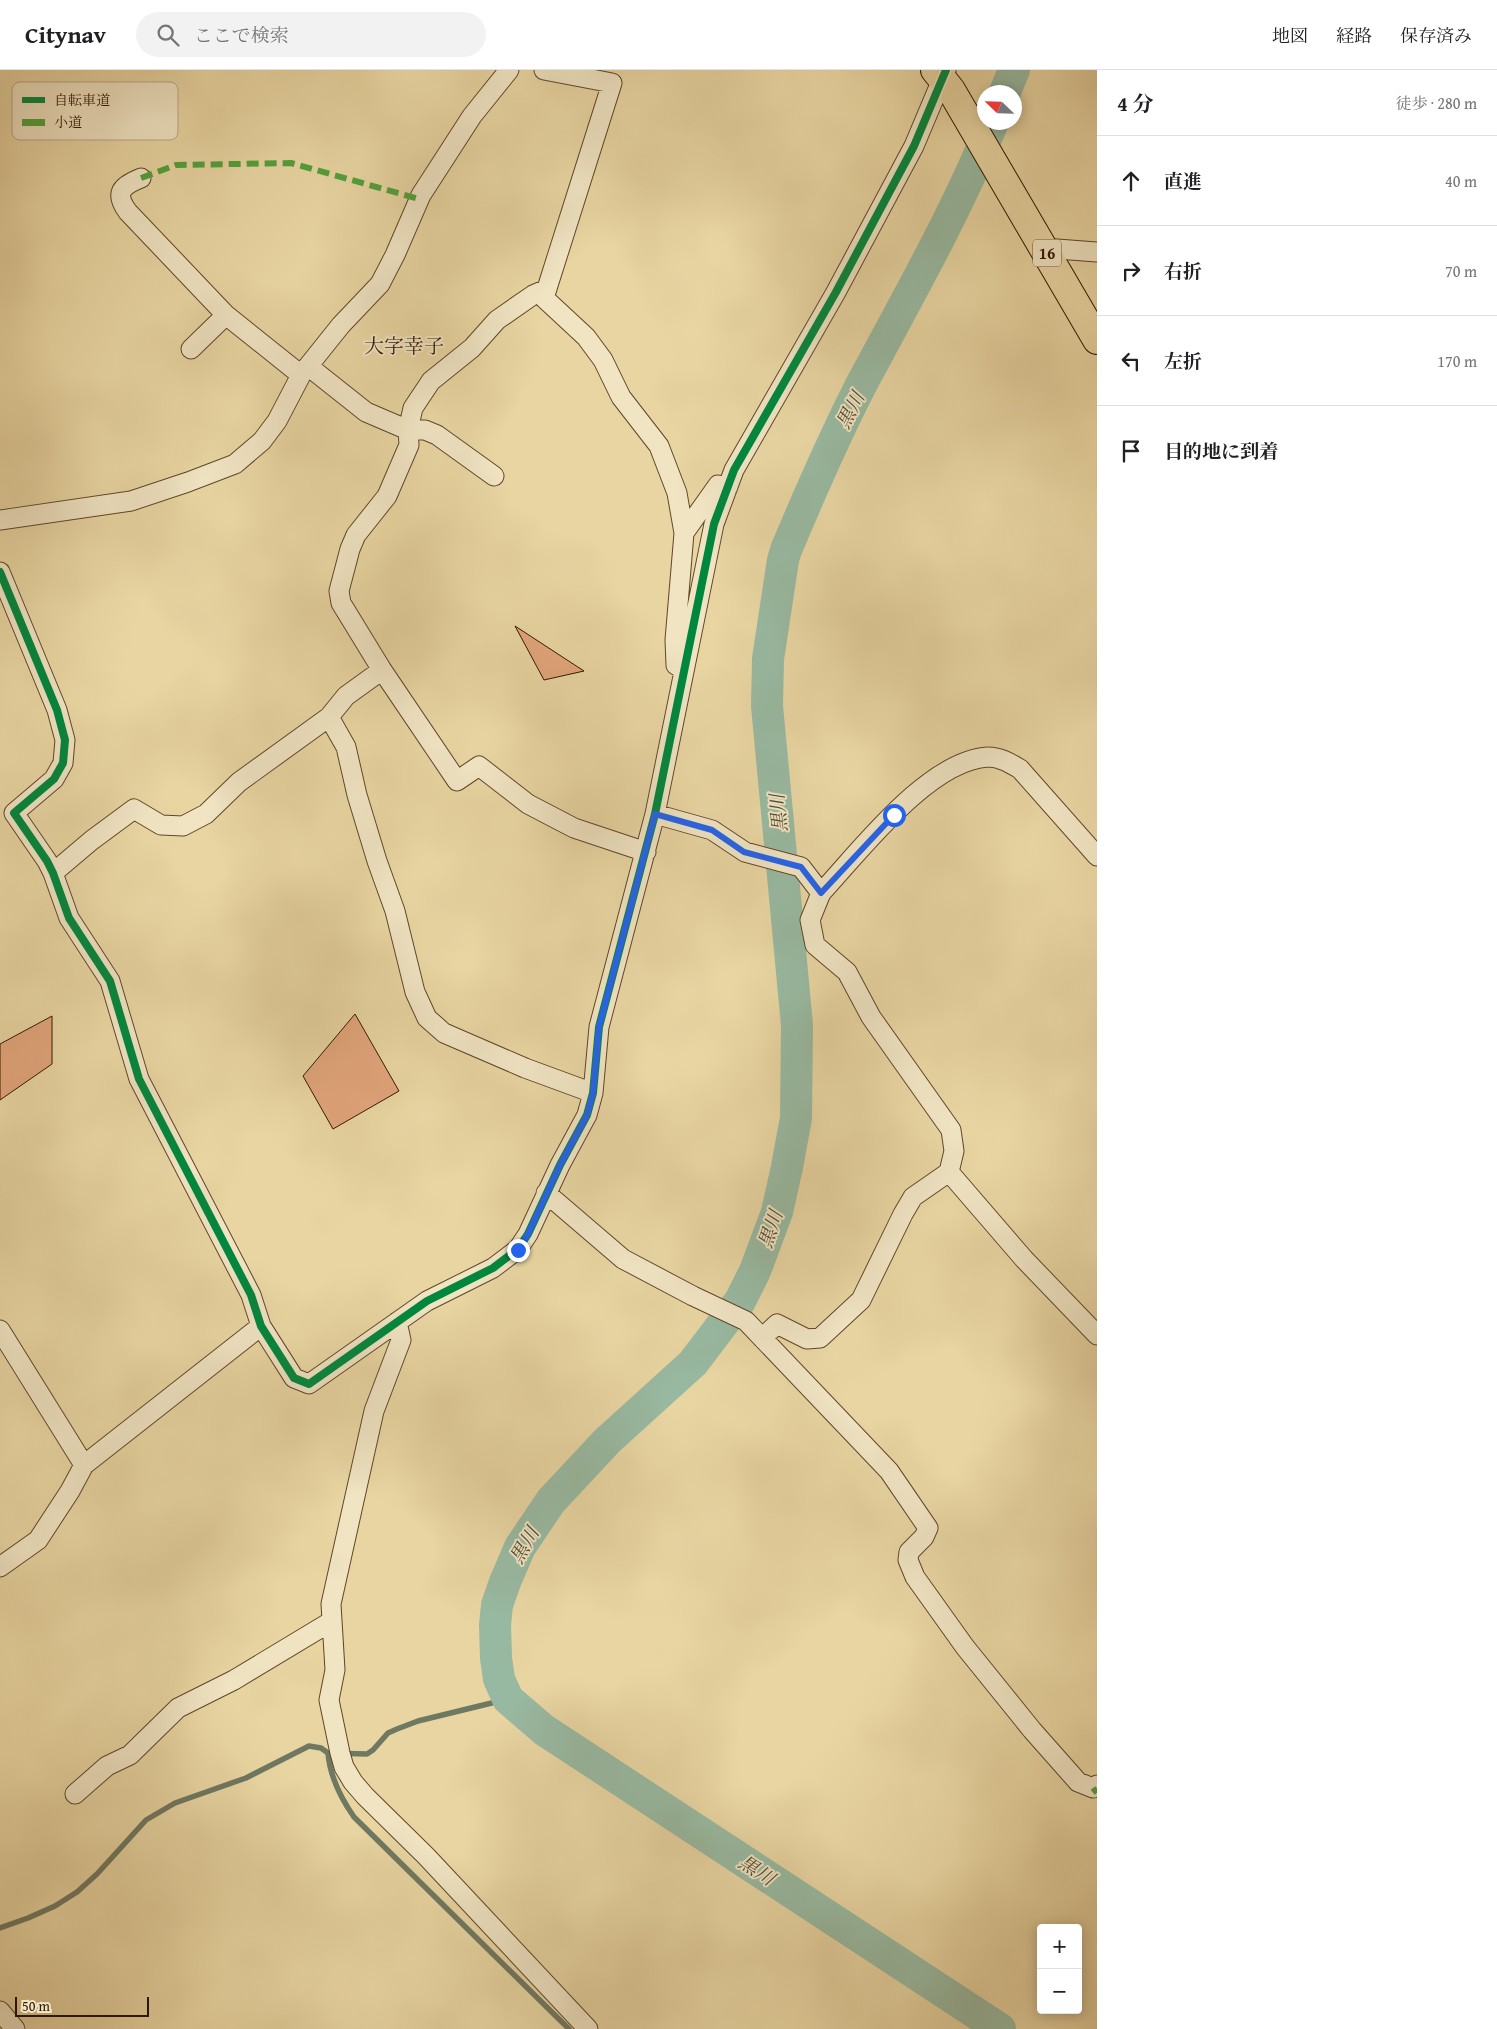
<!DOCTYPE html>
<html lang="ja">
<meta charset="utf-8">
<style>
body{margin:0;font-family:"Gentium Book Plus","Noto Serif JP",serif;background:#f2f2f2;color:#202124}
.controls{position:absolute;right:15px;bottom:15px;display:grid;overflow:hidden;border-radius:5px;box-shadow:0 2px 12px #0003}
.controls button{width:45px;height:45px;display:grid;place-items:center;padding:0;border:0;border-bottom:1px solid #e0e0e0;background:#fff;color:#202124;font:25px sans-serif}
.compass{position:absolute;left:977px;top:15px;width:45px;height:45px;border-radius:50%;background:#fff;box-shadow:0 2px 12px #0003;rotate:293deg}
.scale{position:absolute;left:15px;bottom:12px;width:134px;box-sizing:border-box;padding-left:5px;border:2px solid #321700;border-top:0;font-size:14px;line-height:18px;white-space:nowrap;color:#321700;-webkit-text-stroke:4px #f0e4c3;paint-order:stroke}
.stop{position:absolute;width:15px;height:15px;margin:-11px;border:4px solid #2563eb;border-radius:50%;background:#fff}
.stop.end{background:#2563eb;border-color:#fff;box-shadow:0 1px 5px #0008}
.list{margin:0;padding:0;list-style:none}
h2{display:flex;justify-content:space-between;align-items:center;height:65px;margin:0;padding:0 20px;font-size:21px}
h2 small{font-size:16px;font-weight:400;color:#757577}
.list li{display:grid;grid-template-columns:32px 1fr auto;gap:15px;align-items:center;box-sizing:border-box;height:90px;padding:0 20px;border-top:1px solid #e0e0e0}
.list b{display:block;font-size:19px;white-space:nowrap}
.list em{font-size:16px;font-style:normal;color:#757577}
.icon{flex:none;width:28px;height:28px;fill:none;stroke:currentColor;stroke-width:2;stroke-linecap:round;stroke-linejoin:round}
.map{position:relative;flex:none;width:1097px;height:1959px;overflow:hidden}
header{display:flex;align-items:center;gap:30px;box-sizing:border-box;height:70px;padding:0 25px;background:#fff;border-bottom:1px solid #e0e0e0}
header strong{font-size:24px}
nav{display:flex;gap:28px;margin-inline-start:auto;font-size:18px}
.search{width:350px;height:45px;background:#f2f2f2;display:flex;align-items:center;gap:12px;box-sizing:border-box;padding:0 18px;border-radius:28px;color:#757577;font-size:19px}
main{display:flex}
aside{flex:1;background:#fff}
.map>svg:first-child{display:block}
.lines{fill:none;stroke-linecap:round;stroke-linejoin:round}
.stream{stroke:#6f7861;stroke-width:5.5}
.river{stroke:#98b9a1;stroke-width:32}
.building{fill:#e2a57b;stroke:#321700}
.street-casing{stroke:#604628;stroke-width:21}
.primary-casing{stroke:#321700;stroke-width:30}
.street{stroke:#f0e4c3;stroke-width:19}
.primary{stroke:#e8d5a2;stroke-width:28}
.quiet{stroke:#52a13c;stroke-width:6;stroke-dasharray:12 6;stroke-linecap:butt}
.cycleway-casing{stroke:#f0e4c3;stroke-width:11}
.cycleway{stroke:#00873e;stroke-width:8}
.route{stroke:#2563eb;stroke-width:6}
.labels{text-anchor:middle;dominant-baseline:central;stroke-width:4;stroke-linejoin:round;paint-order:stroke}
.shield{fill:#f0e4c3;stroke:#6b543a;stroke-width:1}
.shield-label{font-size:16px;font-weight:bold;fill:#321700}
.water-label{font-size:19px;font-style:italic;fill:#514830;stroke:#f0e4c3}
.quarter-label{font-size:20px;fill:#321700;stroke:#f0e4c3}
.key{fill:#f0e4c3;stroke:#b7a688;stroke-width:1}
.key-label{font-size:14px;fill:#321700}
</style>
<header>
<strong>Citynav</strong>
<div class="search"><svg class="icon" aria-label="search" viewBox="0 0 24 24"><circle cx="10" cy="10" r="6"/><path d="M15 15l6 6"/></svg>ここで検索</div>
<nav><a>地図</a><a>経路</a><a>保存済み</a></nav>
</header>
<main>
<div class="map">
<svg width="1097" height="1959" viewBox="0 0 1097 1959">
<rect width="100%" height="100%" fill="#e8d5a2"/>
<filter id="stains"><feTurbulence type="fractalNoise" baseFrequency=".004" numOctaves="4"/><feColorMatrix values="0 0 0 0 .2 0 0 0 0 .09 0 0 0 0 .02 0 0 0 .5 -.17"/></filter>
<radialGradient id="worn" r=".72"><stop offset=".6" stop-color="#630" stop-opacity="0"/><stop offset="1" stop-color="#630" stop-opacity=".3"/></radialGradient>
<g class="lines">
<path class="stream" d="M328 1683C330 1707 340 1727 354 1747L569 1959
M0 1858 28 1848 55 1836 77 1822 97 1804 146 1750 175 1733 246 1708 309 1676 321 1678 328 1683 367 1684 373 1680 388 1663 397 1659 418 1651 508 1629"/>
<path class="river" d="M1005 22 1014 0
M993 52C956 144 906 230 860 317 833 370 809 425 786 480L783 490 768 589 767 636 797 955 796 1048 787 1097 777 1142 755 1201 740 1231 693 1293 607 1371 551 1431 520 1477 505 1512 497 1535 495 1555 496 1588 499 1609 508 1629 544 1660 1000 1959"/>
</g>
<path class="building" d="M515 556 584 601 544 610Z
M355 944 399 1021 333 1059 303 1006Z
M52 946V994L0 1030V974Z"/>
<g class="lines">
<defs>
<path id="street" d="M544 0 612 13 544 228 586 267 603 290 621 327 659 376 677 423 684 463 675 570 676 595 681 598
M141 108C121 116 114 123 128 142L226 245
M1044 178 1097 182
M191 279 226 245 301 305
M308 296 366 342 408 360 409 375 387 426 356 465 350 479 339 521 341 533 382 600 457 711 479 696 528 734 574 758 646 782
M494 406 437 365 425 360H408L413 338 431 311 472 278 497 250 533 225 547 219
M0 450 131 431 188 412 235 394 262 371 277 351 301 305 341 255 380 214 395 185 421 125 472 46 509 0
M684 463 718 415 728 417
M0 502 57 640 65 670 63 693 54 709 14 743 47 791 53 803 69 848 110 911 139 1009 251 1225 261 1256 294 1308 309 1314 427 1231 493 1198 518 1179 528 1164 560 1095 587 1045 593 1023 599 957 655 744 714 454 734 400 836 222 914 76 946 0
M329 647 346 677 357 725 377 791 395 841 415 922 427 948 444 963 525 998 593 1023
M655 744 712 760 745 782 801 797 821 823 810 850 815 875 847 902 871 947 951 1060 954 1081 949 1102 1024 1189 1097 1265
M53 803 92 770 134 739 161 755 183 756 206 744 239 712 329 647 346 626 382 600
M821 823C860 781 929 690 988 687 1000 687 1010 693 1020 699L1097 786
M546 1123 623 1189 693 1226 746 1251 889 1401 928 1458 924 1467 909 1482 908 1490 915 1507 965 1577 1032 1660 1078 1712 1093 1718 1097 1715
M397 1252 401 1270 374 1341 331 1534 335 1600 329 1630 340 1683 344 1697 353 1712 365 1726 426 1786 588 1959
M0 1260 84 1395
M762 1268 777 1254 807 1269 820 1268 861 1230 903 1144 913 1127 949 1102
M0 1497 38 1470 70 1421 84 1395 261 1256
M75 1724 107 1696 130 1685 178 1638 234 1610 332 1551
M0 1941 15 1959"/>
<path id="primary" d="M935 0 951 20 1097 270"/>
</defs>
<use href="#street" class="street-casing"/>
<use href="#primary" class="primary-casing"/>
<use href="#street" class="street"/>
<use href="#primary" class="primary"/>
<path class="quiet" d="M141 108 176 95 291 93 419 129
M1093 1718 1097 1723"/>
<defs>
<path id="cycleway" d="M0 502 57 640 65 670 63 693 54 709 14 743 47 791 53 803 69 848 110 911 139 1009 251 1225 261 1256 294 1308 309 1314 427 1231 493 1198 518 1179 528 1164 560 1095 587 1045 593 1023 599 957 655 744 714 454 734 400 836 222 914 76 946 0"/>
</defs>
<use href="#cycleway" class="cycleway-casing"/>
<use href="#cycleway" class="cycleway"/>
</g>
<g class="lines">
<path class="route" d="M518 1180 528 1164 560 1095 587 1045 593 1023 599 957 655 744 712 760 744 782 801 797 821 823 894 745"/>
</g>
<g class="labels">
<rect class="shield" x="1033" y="169.5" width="28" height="27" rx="4"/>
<g class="shield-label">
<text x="1047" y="183">16</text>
</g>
<g class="water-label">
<text transform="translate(850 340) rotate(-63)">黒川</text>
<text transform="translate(778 743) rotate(-95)">黒川</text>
<text transform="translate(770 1159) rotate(-71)">黒川</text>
<text transform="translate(524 1475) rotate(-60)">黒川</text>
<text transform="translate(757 1800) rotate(33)">黒川</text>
</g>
<g class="quarter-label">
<text x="404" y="275">大字幸子</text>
</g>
</g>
<rect x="12" y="12" width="166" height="58" rx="8" class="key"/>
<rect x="22" y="27" width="23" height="6" fill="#00873e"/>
<rect x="22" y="49" width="23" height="7" fill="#52a13c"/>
<g class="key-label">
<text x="54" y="35">自転車道</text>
<text x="54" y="57">小道</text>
</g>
<rect width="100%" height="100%" filter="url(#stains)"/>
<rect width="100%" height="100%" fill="url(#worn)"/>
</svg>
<div class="controls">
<button>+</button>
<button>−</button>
</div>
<svg class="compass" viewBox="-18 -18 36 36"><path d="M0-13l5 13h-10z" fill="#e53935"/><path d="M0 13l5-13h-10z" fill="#757577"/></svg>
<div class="scale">50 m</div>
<div class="stop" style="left:894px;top:745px"></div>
<div class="stop end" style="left:518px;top:1180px"></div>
</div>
<aside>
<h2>4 分<small>徒歩 · 280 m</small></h2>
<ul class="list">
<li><svg class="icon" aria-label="ahead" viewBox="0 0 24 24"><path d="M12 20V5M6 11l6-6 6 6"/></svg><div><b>直進</b></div><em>40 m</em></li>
<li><svg class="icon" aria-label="right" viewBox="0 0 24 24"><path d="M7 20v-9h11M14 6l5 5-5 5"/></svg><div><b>右折</b></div><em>70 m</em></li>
<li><svg class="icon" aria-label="left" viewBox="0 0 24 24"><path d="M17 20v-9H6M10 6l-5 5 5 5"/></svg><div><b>左折</b></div><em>170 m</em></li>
<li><svg class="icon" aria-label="arrive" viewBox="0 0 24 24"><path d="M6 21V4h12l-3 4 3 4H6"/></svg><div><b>目的地に到着</b></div></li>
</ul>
</aside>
</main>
